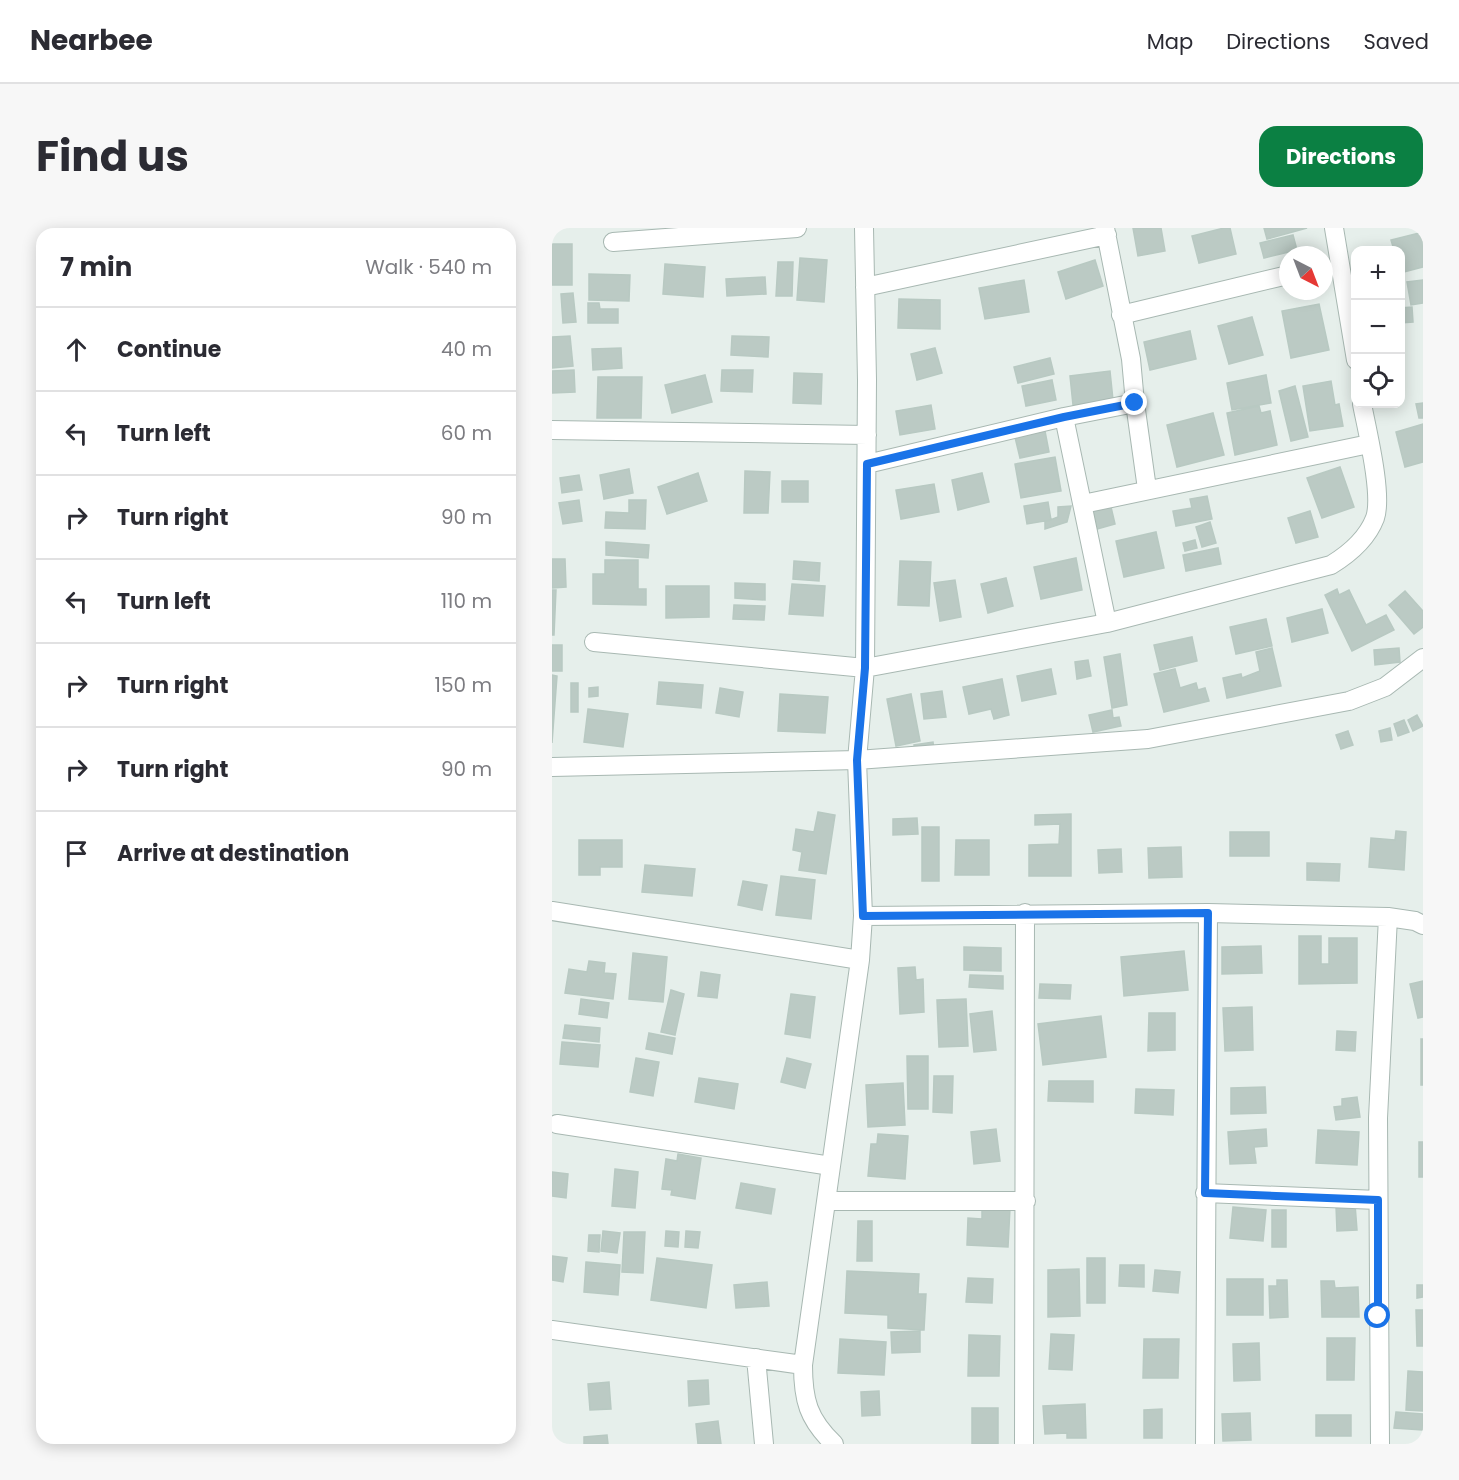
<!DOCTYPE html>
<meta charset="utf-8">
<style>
body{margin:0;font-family:Poppins,sans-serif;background:#f7f7f7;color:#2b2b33}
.controls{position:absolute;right:18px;top:18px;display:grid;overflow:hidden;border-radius:12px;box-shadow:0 3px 15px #0003}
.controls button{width:54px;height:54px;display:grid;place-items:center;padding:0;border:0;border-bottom:2px solid #e1e1e2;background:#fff;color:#2b2b33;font:30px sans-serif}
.compass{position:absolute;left:727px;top:18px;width:54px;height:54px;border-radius:50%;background:#fff;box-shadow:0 3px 15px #0003;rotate:138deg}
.stop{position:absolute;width:18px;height:18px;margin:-14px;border:4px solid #1a73e8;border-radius:50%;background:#fff}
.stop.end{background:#1a73e8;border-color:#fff;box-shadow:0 2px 6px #0008}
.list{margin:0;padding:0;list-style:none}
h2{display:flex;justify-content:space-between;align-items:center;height:78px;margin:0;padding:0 24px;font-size:26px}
h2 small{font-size:20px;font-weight:400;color:#7c7c81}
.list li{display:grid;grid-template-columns:39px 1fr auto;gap:18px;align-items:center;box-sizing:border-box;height:84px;padding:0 24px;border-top:2px solid #e1e1e2}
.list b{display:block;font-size:22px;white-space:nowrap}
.list em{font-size:20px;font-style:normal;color:#7c7c81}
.icon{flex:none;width:33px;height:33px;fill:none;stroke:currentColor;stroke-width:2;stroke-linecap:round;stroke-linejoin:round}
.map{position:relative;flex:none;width:871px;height:1216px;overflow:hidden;border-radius:18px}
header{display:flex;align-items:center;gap:36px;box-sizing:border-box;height:84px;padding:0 30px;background:#fff;border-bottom:2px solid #e1e1e2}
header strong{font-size:28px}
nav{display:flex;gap:33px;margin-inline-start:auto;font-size:21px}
.intro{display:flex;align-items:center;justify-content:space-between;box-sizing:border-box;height:144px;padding:0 36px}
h1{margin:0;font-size:42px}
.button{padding:15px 27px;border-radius:18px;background:#0b8043;color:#fff;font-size:21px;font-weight:700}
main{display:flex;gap:36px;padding:0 36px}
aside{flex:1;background:#fff;border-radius:18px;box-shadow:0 3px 15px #0003}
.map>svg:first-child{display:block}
.building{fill:#bbcac4;stroke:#b8c9c2;stroke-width:1.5}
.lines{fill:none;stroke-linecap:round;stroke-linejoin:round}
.street-casing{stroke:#a8b8b2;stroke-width:20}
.street{stroke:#fff;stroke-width:18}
.route{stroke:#1a73e8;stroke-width:8}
</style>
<header>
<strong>Nearbee</strong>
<nav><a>Map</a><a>Directions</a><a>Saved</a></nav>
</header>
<div class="intro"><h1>Find us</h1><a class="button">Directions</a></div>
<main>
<aside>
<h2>7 min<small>Walk · 540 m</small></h2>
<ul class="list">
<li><svg class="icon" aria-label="ahead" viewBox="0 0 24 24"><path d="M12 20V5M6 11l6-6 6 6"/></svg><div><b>Continue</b></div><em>40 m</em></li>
<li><svg class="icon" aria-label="left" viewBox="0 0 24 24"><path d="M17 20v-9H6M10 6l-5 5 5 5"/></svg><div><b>Turn left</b></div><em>60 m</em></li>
<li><svg class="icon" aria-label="right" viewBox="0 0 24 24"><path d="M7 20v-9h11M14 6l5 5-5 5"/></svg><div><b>Turn right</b></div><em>90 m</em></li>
<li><svg class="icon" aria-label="left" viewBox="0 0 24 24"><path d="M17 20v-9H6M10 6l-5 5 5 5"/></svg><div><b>Turn left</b></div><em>110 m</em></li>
<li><svg class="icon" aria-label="right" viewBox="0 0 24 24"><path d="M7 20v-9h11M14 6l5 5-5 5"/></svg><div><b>Turn right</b></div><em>150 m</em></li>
<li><svg class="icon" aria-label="right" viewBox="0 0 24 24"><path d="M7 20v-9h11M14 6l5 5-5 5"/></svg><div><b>Turn right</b></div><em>90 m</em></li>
<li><svg class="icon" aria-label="arrive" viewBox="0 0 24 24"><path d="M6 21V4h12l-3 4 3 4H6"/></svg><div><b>Arrive at destination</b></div></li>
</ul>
</aside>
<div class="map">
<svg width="871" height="1216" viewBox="0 0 871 1216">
<rect width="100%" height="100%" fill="#e6efeb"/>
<path class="building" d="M581 0H609L613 23 586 28Z
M672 0H678L684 26 647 35 640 8Z
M712 0H755L715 11Z
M871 4V39L848 45V22H842L839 12Z
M741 7 745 22 712 30 708 15Z
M0 16H20V57H0Z
M248 30 275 32 272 74 245 72Z
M543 32 551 58 514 71 506 44Z
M226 34H241L240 68H224Z
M113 36 153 39 151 69 111 66Z
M37 46 78 47 77 73 37 72Z
M213 49 214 66 175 68 174 51Z
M472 52 477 84 433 91 427 60Z
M871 52V75L859 77 855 54Z
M21 65 24 94 11 95 9 66Z
M347 71 388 72V101L346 100Z
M36 75H47L48 81H66V95H36Z
M767 76 777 122 739 130 730 83Z
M860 79 861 94 848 95V80Z
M700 89 711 127 677 136 666 98Z
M638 103 644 131 598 142 592 114Z
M18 108 21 138 0 140V109Z
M180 108 217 109 216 129 179 127Z
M69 120 70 140 41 142 40 121Z
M383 120 390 145 365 152 359 126Z
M498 130 502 146 466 155 462 139Z
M22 142 23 164 0 165V143Z
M170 142H201L200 164 169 163Z
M558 143 561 172 521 177 518 148Z
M242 145 270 146 269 176 241 175Z
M153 147 160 174 120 185 113 157Z
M714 147 719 175 680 182 675 155Z
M46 149H90L89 190H45Z
M500 152 504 172 474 178 470 158Z
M779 153 783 177 787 176 791 198 758 203 751 158Z
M743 158 756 209 739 213 727 163Z
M871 175V190H867L864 176Z
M379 177 383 201 348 207 344 183Z
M707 178 709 185 718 183 725 217 683 227 675 185Z
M661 185 672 227 625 239 615 197Z
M871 196V234L853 239 844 204Z
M492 198 497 224 468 230 462 205Z
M503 229 509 263 469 270 463 236Z
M788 239 802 279 770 290 755 250Z
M77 241 81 265 52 271 48 247Z
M193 243 218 244 216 285H192Z
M146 245 155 273 115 286 106 259Z
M430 245 437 274 406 282 400 252Z
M27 247 30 262 10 265 8 250Z
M230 253H256V274H230Z
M382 256 387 284 349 291 344 262Z
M655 268 660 291 624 298 621 283 640 280 638 271Z
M27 272 30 293 11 296 7 275Z
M77 272H94L93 301 53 300 54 284 77 285Z
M496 274 499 292 475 296 472 278Z
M519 278 515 294 493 301V294L506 289V279Z
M559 279 563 296 545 301 541 283Z
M758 283 766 309 744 315 736 290Z
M658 294 664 315 650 319 644 299Z
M604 304 612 340 572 349 564 313Z
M643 312 645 320 633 323 631 315Z
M54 314 97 317 96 330 54 327Z
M666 320 669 336 634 343 631 327Z
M524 330 530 362 489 371 482 339Z
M0 331H13L14 359 0 360Z
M53 332H86V361H94V377L41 376V346H53Z
M242 333 268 335 267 353 241 351Z
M348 333 379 334 377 378 346 377Z
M454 350 461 378 436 385 429 356Z
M403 352 409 389 388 393 382 355Z
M183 355 213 356V372L183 370Z
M240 356 273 358 271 388 237 386Z
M114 358H157V389L114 390Z
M785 361 787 367 797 362 814 397 834 387 842 402 800 423 773 367Z
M0 362H4L2 407H0Z
M853 363 871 383V399L862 406 837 377Z
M182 377 213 378 212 392 181 391Z
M770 381 776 405 740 414 735 390Z
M714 391 720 418 684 426 678 399Z
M640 409 645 433 608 442 602 417Z
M0 417H10V443H0Z
M720 420 729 458 675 470 671 450 689 446 690 450 708 443 704 424Z
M847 420 848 434 823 437 822 422Z
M568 426 575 477 560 480 552 429Z
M536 432 539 448 525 451 523 434Z
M499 441 504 466 470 473 465 448Z
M623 441 628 460 644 455 646 462 653 460 657 473 612 484 602 446Z
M0 447 5 448 0 515Z
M450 451 457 487 442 491 439 481 417 486 411 459Z
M107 454 151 457 149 480 105 476Z
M19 455H26V484H19Z
M46 459V468L37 469V460Z
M168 460 191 464 187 489 164 485Z
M390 463 394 489 372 491 369 466Z
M228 466 276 469 273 505 226 503Z
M359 466 368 513 344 518 335 471Z
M36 481 76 486 71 519 32 514Z
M560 482 561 490 567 489 569 498 541 504 537 487Z
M865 487 871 498 861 503 856 492Z
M852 492 857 504 846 508 842 496Z
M838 500 840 512 829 514 827 503Z
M796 503 801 517 789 521 784 507Z
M381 514 383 530 364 533 362 517Z
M266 584 283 587 274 646 247 642 250 624 241 622 244 601 262 604Z
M519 586V648H477V617L507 616 508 596 483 597V587Z
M365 590 366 606 341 607V591Z
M370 599H387V653H370Z
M844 603 854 604 852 642 817 639 819 610 843 612Z
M678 604H717V628H678Z
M27 612H70V639H48V647H27Z
M404 612H437V647H403Z
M629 619 630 649 597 650 596 620Z
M569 621 570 644 547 645 546 622Z
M755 635 788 636 787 653 755 652Z
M93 637 143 641 140 668 90 664Z
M229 648 263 652 259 691 224 687Z
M191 653 215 657 210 682 186 677Z
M747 708H769V736H777V710H805V755L747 756Z
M709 718 710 745 670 746V719Z
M412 719 449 720V743L412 742Z
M632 723 636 762 572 768 569 729Z
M81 725 115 729 111 774 77 771Z
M37 733 53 735 52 745 64 746 61 771 13 765 17 741 35 744Z
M363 739 364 752 371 751 372 784 348 786 346 740Z
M149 744 168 747 165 770 146 768Z
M418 747 451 748V761L417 759Z
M871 753V789L866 790 858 756Z
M488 756 519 757 518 771 487 770Z
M119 762 132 766 123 807 109 804Z
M239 766 263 769 258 810 233 806Z
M29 771 57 775 55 790 27 786Z
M414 771 416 818 387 819 385 772Z
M700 779 701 822 673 823 671 780Z
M440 783 444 822 422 824 418 786Z
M597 785H623V822L596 823Z
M549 788 554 829 491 837 486 796Z
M13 797 48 800 47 814 11 810Z
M785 803 804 804 803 823 784 822Z
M97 805 123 810 120 826 94 821Z
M869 811H871V857H869Z
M10 814 48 817 46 839 8 836Z
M355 828H376V881H356Z
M84 830 107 834 101 868 78 864Z
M235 830 259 836 253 860 229 854Z
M382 848H401L400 885 381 884Z
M147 850 186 856 182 881 143 874Z
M497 853H541V874L496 873Z
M351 855 353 897 316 899 314 857Z
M713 859 714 885 679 886V860Z
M584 861 622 862 621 887 583 885Z
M805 869 808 889 784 892 782 879 790 878V871Z
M444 901 448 933 422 936 419 904Z
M714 901 715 918 702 919 704 935 678 936 676 904Z
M766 902 807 904 805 937 764 935Z
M326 906 356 908 353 951 316 948 319 916H325Z
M867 914H871V949H867Z
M126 926 149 930 143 971 119 967 120 962 110 961 114 931 125 933Z
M63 941 86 944 83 980 60 978Z
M0 944 16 946 14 970 0 968Z
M189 955 223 961 219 986 184 980Z
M803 976 805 1002 785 1003 784 978Z
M430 978 458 980 456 1019 415 1017 416 990 430 991Z
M681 979 714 982 711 1013 678 1010Z
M720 982H734V1019H720Z
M306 993H320V1033H305Z
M51 1003 68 1005 65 1025 49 1023Z
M114 1003 127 1004 126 1019 113 1018Z
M134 1003 148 1004 146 1020 133 1019Z
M72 1004H93L91 1045 70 1044Z
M37 1007H48L47 1024 36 1023Z
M0 1028 15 1030 11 1054 0 1052Z
M105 1030 160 1037 154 1080 99 1072Z
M535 1030H553V1075H535Z
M34 1034 68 1037 66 1067 32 1064Z
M568 1037H592V1059L567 1058Z
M527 1041 528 1088 496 1089V1042Z
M603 1042 628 1044 626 1065 601 1063Z
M295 1043 367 1046 366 1066H374L372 1102 336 1100V1087L293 1085Z
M416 1050 441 1051 440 1075 414 1074Z
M675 1051H711V1087H675Z
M725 1052H735L736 1089 718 1090 717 1058H725Z
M769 1053H782L783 1060 806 1059 807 1089H770Z
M215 1054 217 1078 184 1080 182 1057Z
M865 1057H871V1069L865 1070Z
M864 1082H871V1118H865Z
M368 1103V1124L340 1125 339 1104Z
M499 1106 522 1107 520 1142 497 1141Z
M417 1107 448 1108 447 1148H416Z
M775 1110H803L802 1152H775Z
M288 1111 334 1114 332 1147 286 1145Z
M592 1111H627L626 1150H591Z
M707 1115 708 1152 682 1153 681 1116Z
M856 1143 871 1144V1183L854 1182Z
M156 1152 157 1176 137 1178 136 1153Z
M57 1154 59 1181 38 1182 36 1156Z
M327 1163 328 1187 310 1188 309 1164Z
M533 1176 534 1210H515V1205L493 1206 491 1178Z
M420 1180H446V1216H420Z
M610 1181V1210H592V1182Z
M844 1184 871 1186V1202L842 1200Z
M698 1185 699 1212 671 1213 670 1186Z
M764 1187H799V1208H764Z
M166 1193 169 1216H146L144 1196Z
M55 1207 56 1216H32V1209Z"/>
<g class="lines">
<defs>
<path id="street" d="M782 0 804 132
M61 14 245 0
M313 59 555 7
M569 87 736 47
M583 175 595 261
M512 189 555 395
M0 202 315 207
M315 236 512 189 583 175 579 131 553 0
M531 276 817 216
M42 414 313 440 555 395 779 337C797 326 815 311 823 290 831 267 815 202 810 176
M0 539 305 532 596 511 797 473 833 459 871 430
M0 683 308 732
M311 688 656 685 836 689 863 693 871 697
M5 896 279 938
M653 965 826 972
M274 973H474
M0 1102 251 1137
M204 1130 212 1216
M282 1216C256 1191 251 1172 251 1137L308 732 311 688 305 532 313 440 315 152 312 0
M472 1216 473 685
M653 1216 656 685
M828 1216 826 890 836 689"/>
</defs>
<use href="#street" class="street-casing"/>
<use href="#street" class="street"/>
</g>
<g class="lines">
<path class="route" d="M583 175 512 189 315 236 313 440 305 532 311 688 656 685 653 965 826 972V1088"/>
</g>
</svg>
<div class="controls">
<button>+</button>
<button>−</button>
<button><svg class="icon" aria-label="locate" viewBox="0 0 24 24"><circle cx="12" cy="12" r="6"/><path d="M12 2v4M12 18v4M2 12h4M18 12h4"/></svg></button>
</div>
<svg class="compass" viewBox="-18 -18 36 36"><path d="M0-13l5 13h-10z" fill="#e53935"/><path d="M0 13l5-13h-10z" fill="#7c7c81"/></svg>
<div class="stop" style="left:826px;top:1088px"></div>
<div class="stop end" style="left:583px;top:175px"></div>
</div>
</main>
